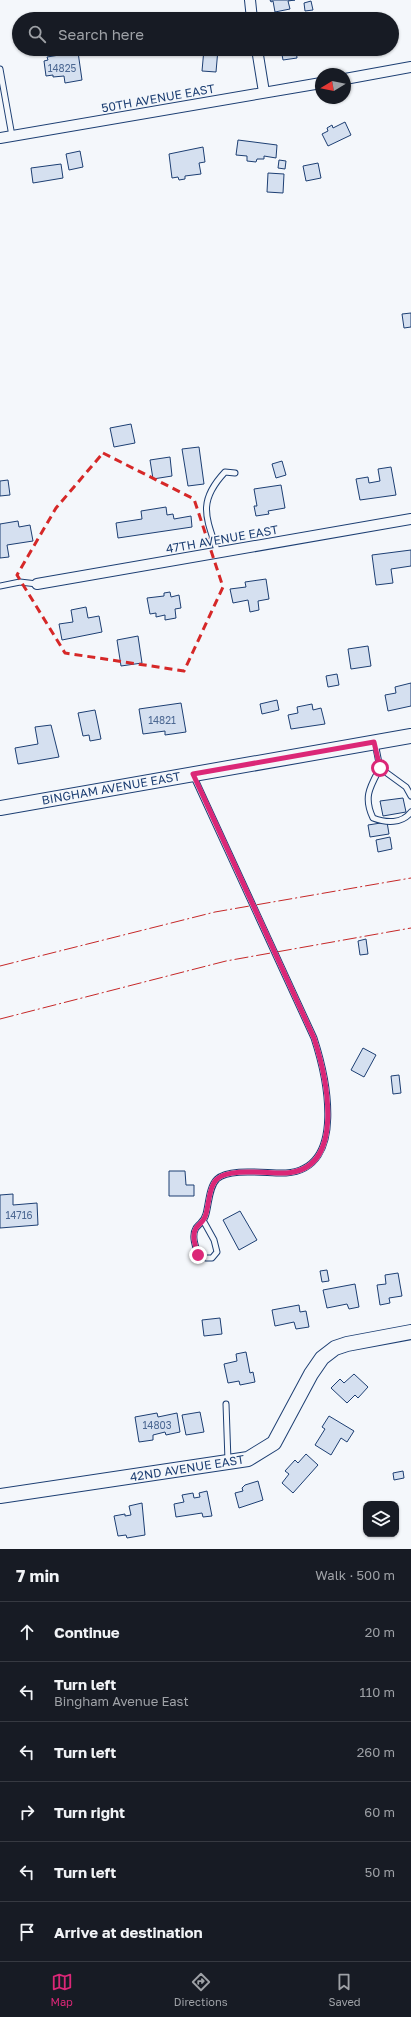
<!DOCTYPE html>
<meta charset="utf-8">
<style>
body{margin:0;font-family:"Golos Text",sans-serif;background:#242831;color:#f1f3f6}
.controls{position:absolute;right:12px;bottom:12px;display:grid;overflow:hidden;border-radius:8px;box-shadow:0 1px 3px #0004}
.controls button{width:36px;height:36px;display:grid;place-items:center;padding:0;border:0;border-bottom:1px solid #363941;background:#171b24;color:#f1f3f6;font:20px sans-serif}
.compass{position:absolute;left:315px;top:68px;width:36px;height:36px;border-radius:50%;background:#171b24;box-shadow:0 1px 3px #0004;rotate:260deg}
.stop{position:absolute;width:12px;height:12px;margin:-9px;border:3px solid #db2777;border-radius:50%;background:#fff}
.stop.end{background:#db2777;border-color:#fff;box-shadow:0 1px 4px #0008}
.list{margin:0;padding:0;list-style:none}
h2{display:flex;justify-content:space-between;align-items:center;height:52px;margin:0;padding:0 16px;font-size:17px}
h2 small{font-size:13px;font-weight:400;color:#9ea1a6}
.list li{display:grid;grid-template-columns:26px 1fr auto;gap:12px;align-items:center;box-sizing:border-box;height:60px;padding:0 16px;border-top:1px solid #363941}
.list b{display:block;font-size:15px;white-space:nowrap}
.list p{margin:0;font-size:13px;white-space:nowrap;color:#9ea1a6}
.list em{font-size:13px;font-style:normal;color:#9ea1a6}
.icon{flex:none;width:22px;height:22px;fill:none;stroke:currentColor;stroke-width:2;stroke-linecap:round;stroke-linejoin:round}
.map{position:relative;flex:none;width:411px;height:1549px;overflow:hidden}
.search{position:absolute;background:#171b24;box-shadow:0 1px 3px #0004;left:12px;right:12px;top:12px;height:44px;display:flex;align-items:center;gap:10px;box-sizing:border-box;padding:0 14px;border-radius:22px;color:#9ea1a6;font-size:15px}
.sheet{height:412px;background:#171b24}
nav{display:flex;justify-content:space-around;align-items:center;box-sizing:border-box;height:56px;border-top:1px solid #363941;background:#171b24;font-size:11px;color:#9ea1a6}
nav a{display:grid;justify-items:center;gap:2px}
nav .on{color:#db2777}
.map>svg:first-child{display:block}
.building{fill:#d5e0f0;stroke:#1d3f73}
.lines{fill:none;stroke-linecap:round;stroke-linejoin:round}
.lane-casing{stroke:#1d3f73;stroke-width:7}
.street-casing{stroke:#1d3f73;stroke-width:12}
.secondary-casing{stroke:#1d3f73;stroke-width:16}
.lane{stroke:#f4f7fb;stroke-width:5}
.street{stroke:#f4f7fb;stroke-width:10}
.secondary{stroke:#f4f7fb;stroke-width:14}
.power{stroke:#c62828;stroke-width:1;stroke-dasharray:14 3 2 3;stroke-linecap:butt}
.route{stroke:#db2777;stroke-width:5}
.marked{fill:none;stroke:#d62828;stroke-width:3;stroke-dasharray:8 5;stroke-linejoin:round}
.labels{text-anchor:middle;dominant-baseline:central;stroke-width:3;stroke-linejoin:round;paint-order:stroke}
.number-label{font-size:10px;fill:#4b6792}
.street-label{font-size:12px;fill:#1d3f73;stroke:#f4f7fb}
</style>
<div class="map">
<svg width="411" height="1549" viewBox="0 0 411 1549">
<rect width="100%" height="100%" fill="#f4f7fb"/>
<path class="building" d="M270 0H295L288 1 290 9 275 12 273 1 271 2Z
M311 1 313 10 305 11 304 3Z
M382 15 383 19H365V18Z
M204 49H218L216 72 202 71Z
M281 49H296L297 58 283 60Z
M78 52 82 80 65 83 64 76 53 77V75L46 76 44 61 48 60 47 57Z
M345 122 351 135 328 146 322 134 328 131 327 128 332 125 333 128Z
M238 140 277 145 276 158 264 156V159H257L256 162 247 161V156L236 155Z
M203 147 205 162 199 163 201 174 185 176V179L179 180 178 177 172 178 169 154Z
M80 151 83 167 69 170 66 154Z
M279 160 286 161 285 169 278 168Z
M318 163 321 178 306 181 303 166Z
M61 164 63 178 33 183 31 168Z
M268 173 284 174 283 193 267 192Z
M411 313V327L404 328 402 314Z
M131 424 135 443 114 447 110 428Z
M199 447 204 484 188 486 182 449Z
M170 457 172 476 153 479 150 460Z
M282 461 286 475 276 478 272 464Z
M391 467 396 495 360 500 356 479 368 477 369 483 380 481 378 469Z
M8 480 10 495 0 496V481Z
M281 485 285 508 268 511 269 514 256 516 254 506H257L254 489Z
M166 507 167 515 173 514 174 519 191 516 192 527 118 538 116 523 142 519 141 511Z
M18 521 19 527 30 525 33 541 7 545 9 557 0 558V524Z
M411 550V566L391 569 393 583 376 585 372 555Z
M266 579 269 599 258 601 259 610 250 612 248 600 233 603 230 589 246 587 245 582Z
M170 592 171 597 179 595 181 608 175 609 176 618 165 620V615L156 617V613L150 614 147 598 164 596V593Z
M86 607 88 618 99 616 102 632 62 640 59 624 73 622 71 610Z
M138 636 142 663 121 666 117 640Z
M368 646 371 666 351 669 348 649Z
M337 674 339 685 328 687 326 676Z
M411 683V706L388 711 385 695 396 693 395 687Z
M277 700 279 710 262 714 260 704Z
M181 703 186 732 165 735V731L143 734 139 709Z
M312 704 313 710 321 708 325 724 291 729 288 715 298 713 297 707Z
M95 710 101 739 90 741 89 735 83 736 78 713Z
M51 725 59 757 18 764 15 748 38 744 35 727Z
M403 798 406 812 383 816 380 801Z
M387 822 389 834 370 837 368 825Z
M390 837 392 849 378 852 376 840Z
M366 939 368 954 360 955 358 941Z
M363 1048 376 1055 364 1077 351 1070Z
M399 1075 401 1093 393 1094 391 1076Z
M169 1171H185L186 1185H194V1196H169Z
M13 1194V1205L37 1203 38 1225 0 1228V1195Z
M240 1211 257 1240 239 1250 223 1220Z
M327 1270 329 1281 322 1282 320 1271Z
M398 1273 402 1296 389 1298 390 1303 380 1305 377 1285 386 1284 385 1275Z
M355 1284 359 1307 349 1309 347 1304 327 1308 323 1290Z
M299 1305 300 1312 306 1311 309 1327 296 1329 294 1322 275 1326 272 1310Z
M220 1318 222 1334 204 1336 202 1320Z
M246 1352 250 1373 253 1372 255 1382 240 1385 239 1381 228 1383 224 1364 237 1361 236 1354Z
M354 1374 368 1387 358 1398 355 1395 347 1403 331 1388 340 1379 344 1383Z
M200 1412 204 1432 186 1435 182 1415Z
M157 1413 158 1417 177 1413 180 1432 166 1435 165 1432 153 1435V1440L139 1442 135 1417Z
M329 1416 354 1431 347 1442 341 1438 331 1455 315 1445 325 1429 322 1427Z
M306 1454 318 1465 293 1493 282 1483 289 1474 285 1471 295 1460 298 1463Z
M403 1471 404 1478 394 1480 393 1473Z
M258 1481 263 1500 239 1508 235 1493 243 1491 242 1488 245 1485Z
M207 1491 212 1516 203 1517 202 1513 176 1517 174 1504 184 1502 182 1495 193 1493 194 1498 200 1497 199 1493Z
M142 1503 145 1535 127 1538 126 1535 118 1536 114 1516 125 1514V1516L131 1515 129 1506Z"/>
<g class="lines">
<defs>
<path id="lane" d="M0 69 12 136
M218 553C206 517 197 502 225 472L235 473
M0 586 20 582 37 584
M375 743 380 768 406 787 411 796
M380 768C370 787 363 797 373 818 386 823 402 824 411 812
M193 775 314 1038C326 1075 348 1169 286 1173 269 1174 230 1167 217 1179 209 1187 209 1203 206 1214 204 1222 201 1222 196 1228 191 1236 196 1247 198 1255L206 1258H212L217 1252 214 1240 204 1222
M226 1404 228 1461"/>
<path id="street" d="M250 0 252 19
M257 49 264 92
M345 79 411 67
M0 138 321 83
M37 584 411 519"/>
<path id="secondary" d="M0 808 411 736
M0 1496 248 1459 274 1443 311 1374 322 1358 335 1348 347 1344 411 1332"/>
</defs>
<use href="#lane" class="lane-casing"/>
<use href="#street" class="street-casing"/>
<use href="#secondary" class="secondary-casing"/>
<use href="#lane" class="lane"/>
<use href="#street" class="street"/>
<use href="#secondary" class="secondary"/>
<path class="power" d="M0 966 215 912 411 878
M0 1019 226 961 411 928"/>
</g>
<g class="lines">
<path class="route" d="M198 1255C196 1247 191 1236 196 1228 201 1222 204 1222 206 1214 209 1203 209 1187 217 1179 230 1167 269 1174 286 1173 348 1169 326 1075 314 1038L193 774 374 742 380 768"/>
</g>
<path class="marked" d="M103 453 194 499 223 587 184 671 65 653 17 575 56 508Z"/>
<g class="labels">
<g class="number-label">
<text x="62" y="68">14825</text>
<text x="162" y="720">14821</text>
<text x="19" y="1215">14716</text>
<text x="157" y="1425">14803</text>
</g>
<g class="street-label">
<text transform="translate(158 98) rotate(-10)">50TH AVENUE EAST</text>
<text transform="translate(222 539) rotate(-10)">47TH AVENUE EAST</text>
<text transform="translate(111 788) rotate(-10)">BINGHAM AVENUE EAST</text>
<text transform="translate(187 1468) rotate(-9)">42ND AVENUE EAST</text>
</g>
</g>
</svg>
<div class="controls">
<button><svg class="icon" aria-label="layers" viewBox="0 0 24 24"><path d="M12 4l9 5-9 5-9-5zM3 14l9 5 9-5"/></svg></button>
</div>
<svg class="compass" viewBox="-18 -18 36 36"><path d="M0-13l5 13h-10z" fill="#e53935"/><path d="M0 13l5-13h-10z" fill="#9ea1a6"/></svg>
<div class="stop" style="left:380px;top:768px"></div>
<div class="stop end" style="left:198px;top:1255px"></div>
<div class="search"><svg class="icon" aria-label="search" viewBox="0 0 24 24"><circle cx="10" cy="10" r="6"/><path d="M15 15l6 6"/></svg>Search here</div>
</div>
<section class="sheet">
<h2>7 min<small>Walk · 500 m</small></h2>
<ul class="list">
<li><svg class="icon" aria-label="ahead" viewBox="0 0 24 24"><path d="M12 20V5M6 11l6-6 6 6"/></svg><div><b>Continue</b></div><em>20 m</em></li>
<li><svg class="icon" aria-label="left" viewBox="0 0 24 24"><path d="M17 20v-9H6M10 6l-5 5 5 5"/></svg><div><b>Turn left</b><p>Bingham Avenue East</p></div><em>110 m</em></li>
<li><svg class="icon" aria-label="left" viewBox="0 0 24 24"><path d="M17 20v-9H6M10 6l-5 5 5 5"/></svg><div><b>Turn left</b></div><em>260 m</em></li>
<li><svg class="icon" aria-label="right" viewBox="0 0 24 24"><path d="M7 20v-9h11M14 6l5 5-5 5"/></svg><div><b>Turn right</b></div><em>60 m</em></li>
<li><svg class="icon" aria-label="left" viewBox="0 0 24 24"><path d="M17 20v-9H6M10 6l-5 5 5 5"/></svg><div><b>Turn left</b></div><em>50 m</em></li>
<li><svg class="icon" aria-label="arrive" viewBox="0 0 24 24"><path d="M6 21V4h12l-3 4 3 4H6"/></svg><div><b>Arrive at destination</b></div></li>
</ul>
</section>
<nav>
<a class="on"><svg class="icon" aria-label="map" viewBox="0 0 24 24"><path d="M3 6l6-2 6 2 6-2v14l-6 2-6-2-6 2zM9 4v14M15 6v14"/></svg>Map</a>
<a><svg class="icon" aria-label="directions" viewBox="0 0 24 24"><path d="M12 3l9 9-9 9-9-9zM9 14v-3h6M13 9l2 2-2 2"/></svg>Directions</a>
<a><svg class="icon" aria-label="saved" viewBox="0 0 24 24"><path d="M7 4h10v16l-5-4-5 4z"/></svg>Saved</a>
</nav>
